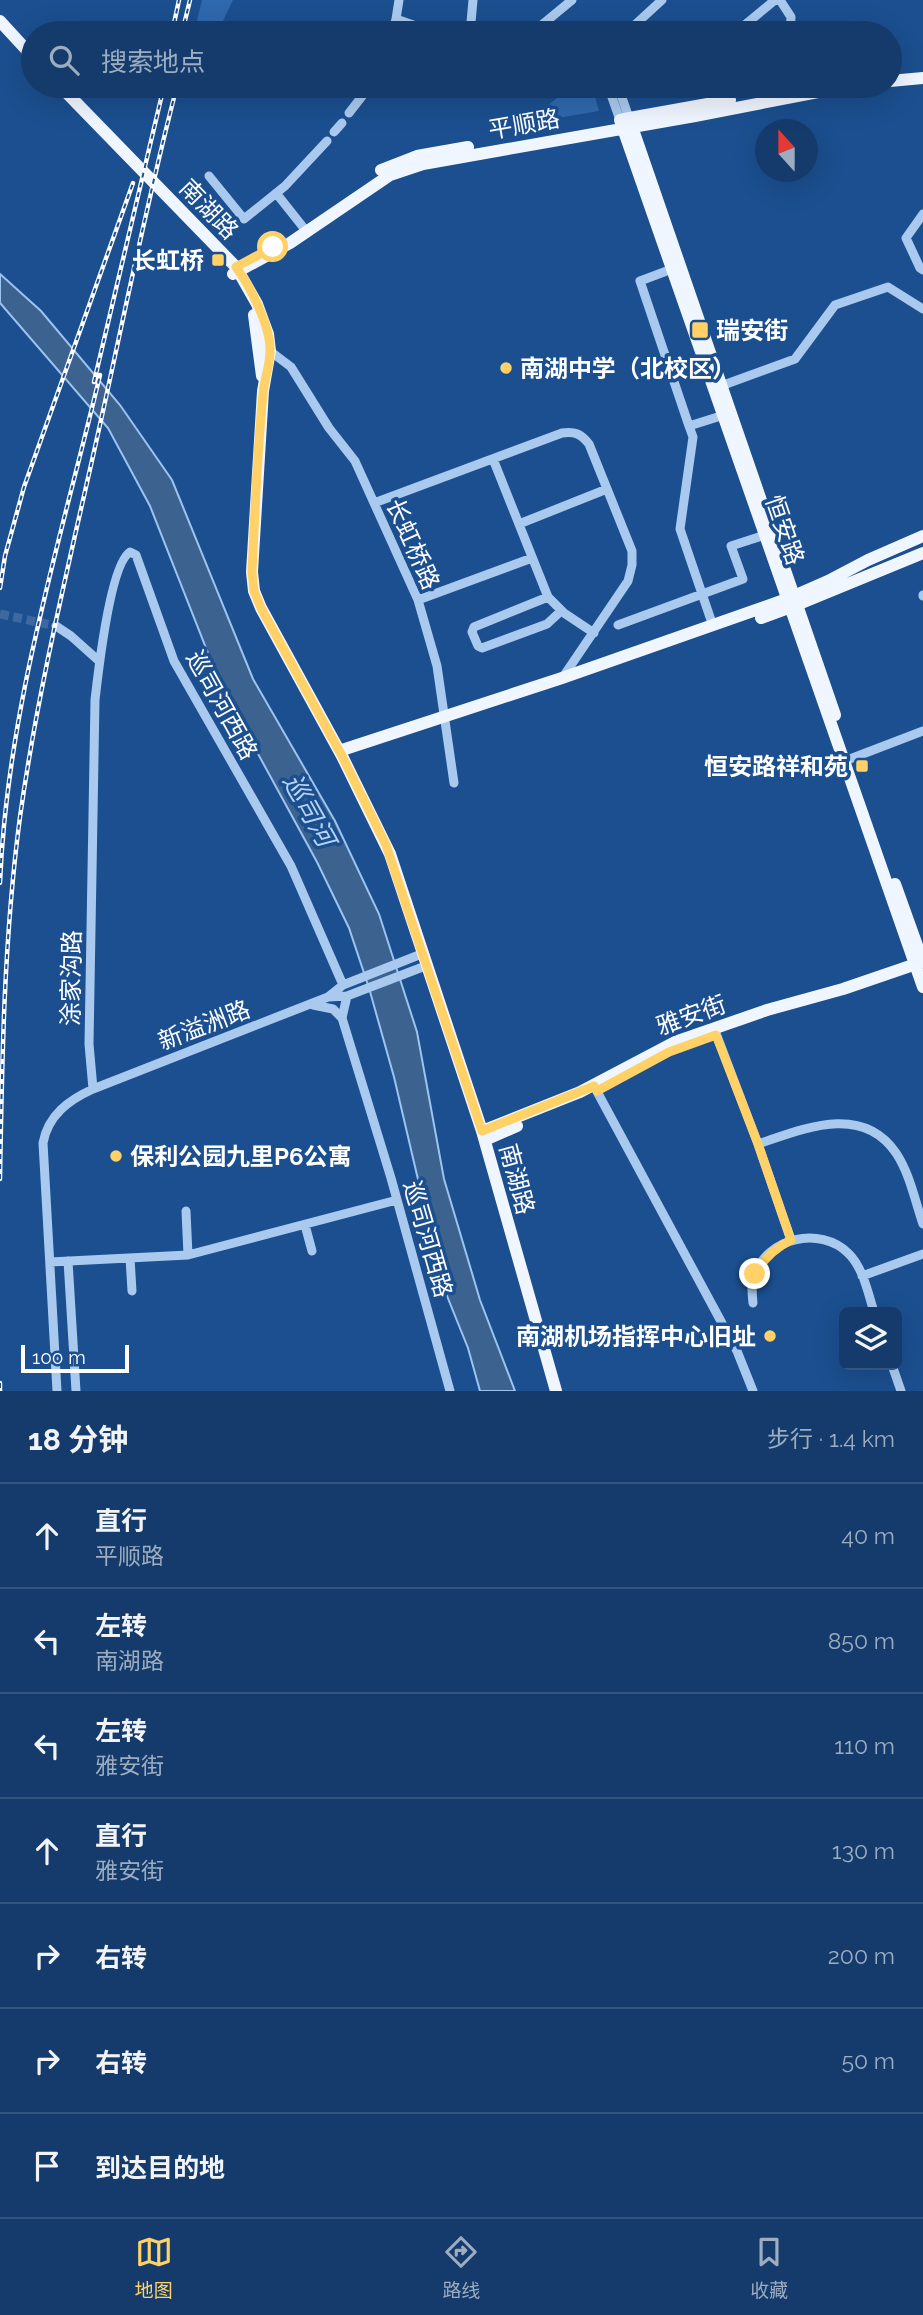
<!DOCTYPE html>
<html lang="zh">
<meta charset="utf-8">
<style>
body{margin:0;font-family:Raleway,"Noto Sans SC",sans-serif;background:#1d4271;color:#f1f3f6}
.controls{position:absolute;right:21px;bottom:21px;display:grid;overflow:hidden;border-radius:10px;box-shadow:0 7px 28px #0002}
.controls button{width:63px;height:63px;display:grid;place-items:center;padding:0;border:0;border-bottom:2px solid #33557e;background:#143b6b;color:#f1f3f6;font:35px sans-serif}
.compass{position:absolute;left:755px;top:119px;width:63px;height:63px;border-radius:50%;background:#143b6b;box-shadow:0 7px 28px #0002;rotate:339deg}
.scale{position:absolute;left:21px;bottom:18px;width:108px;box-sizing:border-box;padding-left:7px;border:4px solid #fff;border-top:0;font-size:19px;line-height:24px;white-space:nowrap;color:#fff;-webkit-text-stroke:5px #1b4f8f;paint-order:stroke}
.stop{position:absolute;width:21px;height:21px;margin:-16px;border:5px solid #ffd166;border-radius:50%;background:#fff}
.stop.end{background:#ffd166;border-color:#fff;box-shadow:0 2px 7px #0008}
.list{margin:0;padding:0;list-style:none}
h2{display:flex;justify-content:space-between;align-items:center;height:91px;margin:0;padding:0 28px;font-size:30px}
h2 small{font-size:23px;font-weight:400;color:#9dadc1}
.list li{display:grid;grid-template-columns:46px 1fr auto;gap:21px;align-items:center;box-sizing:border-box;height:105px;padding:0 28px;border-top:2px solid #33557e}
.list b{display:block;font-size:26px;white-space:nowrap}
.list p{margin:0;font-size:23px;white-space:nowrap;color:#9dadc1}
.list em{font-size:23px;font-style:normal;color:#9dadc1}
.icon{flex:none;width:38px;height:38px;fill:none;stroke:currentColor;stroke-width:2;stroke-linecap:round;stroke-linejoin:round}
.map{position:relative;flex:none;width:923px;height:1391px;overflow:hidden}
.search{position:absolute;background:#143b6b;box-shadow:0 7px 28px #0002;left:21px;right:21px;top:21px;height:77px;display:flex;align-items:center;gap:18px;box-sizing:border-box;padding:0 24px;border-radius:38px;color:#9dadc1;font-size:26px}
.sheet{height:826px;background:#143b6b}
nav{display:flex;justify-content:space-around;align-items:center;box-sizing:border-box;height:98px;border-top:2px solid #33557e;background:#143b6b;font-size:19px;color:#9dadc1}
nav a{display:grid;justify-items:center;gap:4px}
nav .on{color:#ffd166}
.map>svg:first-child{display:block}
.green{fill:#2e69ad}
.water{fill:#3c6290;stroke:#9cc4f0;stroke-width:2}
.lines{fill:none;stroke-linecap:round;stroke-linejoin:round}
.minor-tunnel{stroke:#3d69a0;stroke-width:9;stroke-dasharray:9 4.5;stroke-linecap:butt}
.minor{stroke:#a9c9ee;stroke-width:9}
.major{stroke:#f0f6ff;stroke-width:12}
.rail-casing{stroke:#fff;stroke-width:4.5}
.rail{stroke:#1b4f8f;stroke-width:2;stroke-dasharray:5;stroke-linecap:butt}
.route{stroke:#ffd166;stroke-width:9}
.poi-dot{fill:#ffd166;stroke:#1b4f8f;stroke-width:2.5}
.labels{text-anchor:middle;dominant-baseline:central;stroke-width:7;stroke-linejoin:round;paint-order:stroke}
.street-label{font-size:24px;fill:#fff;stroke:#1b4f8f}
.poi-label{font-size:24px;font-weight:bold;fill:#fff;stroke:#1b4f8f;text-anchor:end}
.water-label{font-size:26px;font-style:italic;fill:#b5d3f5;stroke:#1b4f8f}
</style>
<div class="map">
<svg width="923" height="1391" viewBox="0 0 923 1391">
<rect width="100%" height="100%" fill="#1b4f8f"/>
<path class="green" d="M202 0H233L220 27 211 21 204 33H194Z
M573 86H592L599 111 546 120 540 111Z"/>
<path class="water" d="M0 274 41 311 120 405 172 480 253 679 335 821 379 914 417 1032 444 1179 480 1300 515 1391H480L468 1348 443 1286 394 1077 369 988 349 928 317 862 221 686 150 506 108 428 0 303Z"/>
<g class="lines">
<path class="minor-tunnel" d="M0 614 56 626"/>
<path class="minor" d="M399 0 396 19 436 33
M780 0 791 17 790 33
M392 33 396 19
M470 33 473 0
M532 33 572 0
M626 33 662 0
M710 33 717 31 728 33
M735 33 775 0
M608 86 620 120
M618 86 629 118
M789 89V86
M349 113 370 86
M334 132 342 123
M209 176 244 219 285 186 327 141
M276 193 303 227
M923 214 906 238 920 268 923 270
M672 269 640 281 689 426
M270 351 291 367 329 428 355 461 418 600 437 666 454 783
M718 387 795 359 835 305 888 287 923 309
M493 459 548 597 564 613 594 633
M374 503 562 433C575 431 581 434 589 444L632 551V565L628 581 563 677
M519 524 607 489
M923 595V596
M548 597 474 627 472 632 478 646 482 648 547 624 561 611
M418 600 532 558
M618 625 743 579 731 546 765 535
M56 626 71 636 99 661
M713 626 680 529 693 437 689 426 724 415
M842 762 923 731
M424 953 343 985 328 997 347 996 428 965
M347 996 342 1018 391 1178 450 1391
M313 1005 333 1009 342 1018
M714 1028 758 1144 791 1240
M594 1086 737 1351 753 1391
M93 1089 328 997
M758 1144C803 1129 862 1103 896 1153 910 1174 915 1201 923 1224
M186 1211 188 1255
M305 1225 312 1251
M130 1258 132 1291
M68 1261 76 1391
M50 1262 188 1255 397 1200
M862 1276 923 1254
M753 1303C752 1293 751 1285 754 1276 767 1237 820 1226 848 1253 863 1267 868 1293 874 1312
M892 1365 901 1391
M57 1391 43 1143C48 1115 69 1100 93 1089L89 1044 95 700C98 674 110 564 130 552L136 555 174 661 291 866 343 985"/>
<path class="major" d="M0 21 33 57
M890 81 923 78
M60 86 236 267 257 304 268 334 270 351 263 391 252 572 254 591 261 608 342 756 390 854 482 1131 556 1391
M629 118 835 715
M624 119 730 100
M620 120 923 987
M381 170 417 156 468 147
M233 274 290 243 390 175 423 164 695 116 849 86
M254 315 262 376
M761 618 799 604 923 553
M339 751 562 678 787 599 828 581 868 560 923 536
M895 884 923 962
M482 1131 580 1092 675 1042 767 1010 843 989 922 962
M485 1140 517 1126"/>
<defs>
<path id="rail" d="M172 33 179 0
M182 33 190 0
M94 382 164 86
M0 588 5 556 24 487 133 183
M0 883C7 709 60 543 100 375
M0 1179C2 1058 4 937 20 817 37 695 66 576 93 456 121 332 145 208 177 86
M0 1383V1391"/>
</defs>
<use href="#rail" class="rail-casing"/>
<use href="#rail" class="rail"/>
</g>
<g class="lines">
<path class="route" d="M273 247 236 267C250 286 271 327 270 351 270 365 264 380 263 394 257 453 255 512 252 572L254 591 261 608 342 756 386 845 482 1131 594 1086 597 1091 669 1052 716 1035 758 1144 791 1240C775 1248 764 1258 755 1274"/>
</g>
<g class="poi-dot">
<rect x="211" y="253" width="14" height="14" rx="3.5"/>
<rect x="691" y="321" width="18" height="18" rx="3.5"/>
<circle cx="506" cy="368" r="7"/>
<rect x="855" y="759" width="14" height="14" rx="3.5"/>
<circle cx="116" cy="1156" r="7"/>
<circle cx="770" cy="1336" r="7"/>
</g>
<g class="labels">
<g class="street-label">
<text transform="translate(524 124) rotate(-10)">平顺路</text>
<text transform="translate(209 209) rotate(46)">南湖路</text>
<text transform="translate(785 530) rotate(71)">恒安路</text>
<text transform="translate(413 544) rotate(66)">长虹桥路</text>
<text transform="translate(222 705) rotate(61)">巡司河西路</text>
<text transform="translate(71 978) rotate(-89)">涂家沟路</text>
<text transform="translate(691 1015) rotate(-20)">雅安街</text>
<text transform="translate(204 1025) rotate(-21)">新溢洲路</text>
<text transform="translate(517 1179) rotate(75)">南湖路</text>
<text transform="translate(428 1239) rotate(74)">巡司河西路</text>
</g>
<g class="poi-label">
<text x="204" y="260">长虹桥</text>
<text x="716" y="330" text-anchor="start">瑞安街</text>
<text x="520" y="368" text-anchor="start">南湖中学（北校区）</text>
<text x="848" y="766">恒安路祥和苑</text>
<text x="130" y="1156" text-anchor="start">保利公园九里P6公寓</text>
<text x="756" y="1336">南湖机场指挥中心旧址</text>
</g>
<g class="water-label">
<text transform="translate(309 810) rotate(61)">巡司河</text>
</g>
</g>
</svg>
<div class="controls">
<button><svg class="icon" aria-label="layers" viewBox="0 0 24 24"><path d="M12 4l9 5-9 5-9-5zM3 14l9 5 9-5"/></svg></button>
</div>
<svg class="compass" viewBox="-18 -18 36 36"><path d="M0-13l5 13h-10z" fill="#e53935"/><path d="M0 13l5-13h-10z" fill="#9dadc1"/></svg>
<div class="scale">100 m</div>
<div class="stop" style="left:273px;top:247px"></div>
<div class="stop end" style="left:755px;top:1274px"></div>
<div class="search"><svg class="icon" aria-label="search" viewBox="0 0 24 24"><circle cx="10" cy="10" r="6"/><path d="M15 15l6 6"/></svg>搜索地点</div>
</div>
<section class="sheet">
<h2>18 分钟<small>步行 · 1.4 km</small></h2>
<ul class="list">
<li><svg class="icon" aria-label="ahead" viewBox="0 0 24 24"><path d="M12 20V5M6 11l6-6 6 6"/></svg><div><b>直行</b><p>平顺路</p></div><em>40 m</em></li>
<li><svg class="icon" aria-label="left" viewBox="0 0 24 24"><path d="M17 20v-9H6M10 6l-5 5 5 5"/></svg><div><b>左转</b><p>南湖路</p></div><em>850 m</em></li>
<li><svg class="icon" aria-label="left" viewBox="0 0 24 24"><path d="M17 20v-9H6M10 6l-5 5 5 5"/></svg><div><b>左转</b><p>雅安街</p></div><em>110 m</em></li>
<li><svg class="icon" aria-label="ahead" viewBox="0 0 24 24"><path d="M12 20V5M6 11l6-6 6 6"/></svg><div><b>直行</b><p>雅安街</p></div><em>130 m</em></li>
<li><svg class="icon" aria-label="right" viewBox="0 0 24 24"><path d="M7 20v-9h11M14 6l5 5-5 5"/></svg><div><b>右转</b></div><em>200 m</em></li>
<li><svg class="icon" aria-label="right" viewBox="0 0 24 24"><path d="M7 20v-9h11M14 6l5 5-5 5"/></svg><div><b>右转</b></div><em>50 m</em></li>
<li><svg class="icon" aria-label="arrive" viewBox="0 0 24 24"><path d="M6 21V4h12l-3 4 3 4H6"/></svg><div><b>到达目的地</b></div></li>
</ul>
</section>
<nav>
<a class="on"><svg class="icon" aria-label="map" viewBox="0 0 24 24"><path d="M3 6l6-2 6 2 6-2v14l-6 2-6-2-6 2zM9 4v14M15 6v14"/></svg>地图</a>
<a><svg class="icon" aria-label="directions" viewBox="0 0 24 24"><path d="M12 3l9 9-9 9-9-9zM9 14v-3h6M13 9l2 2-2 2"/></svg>路线</a>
<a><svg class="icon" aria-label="saved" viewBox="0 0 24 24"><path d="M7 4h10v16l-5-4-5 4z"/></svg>收藏</a>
</nav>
